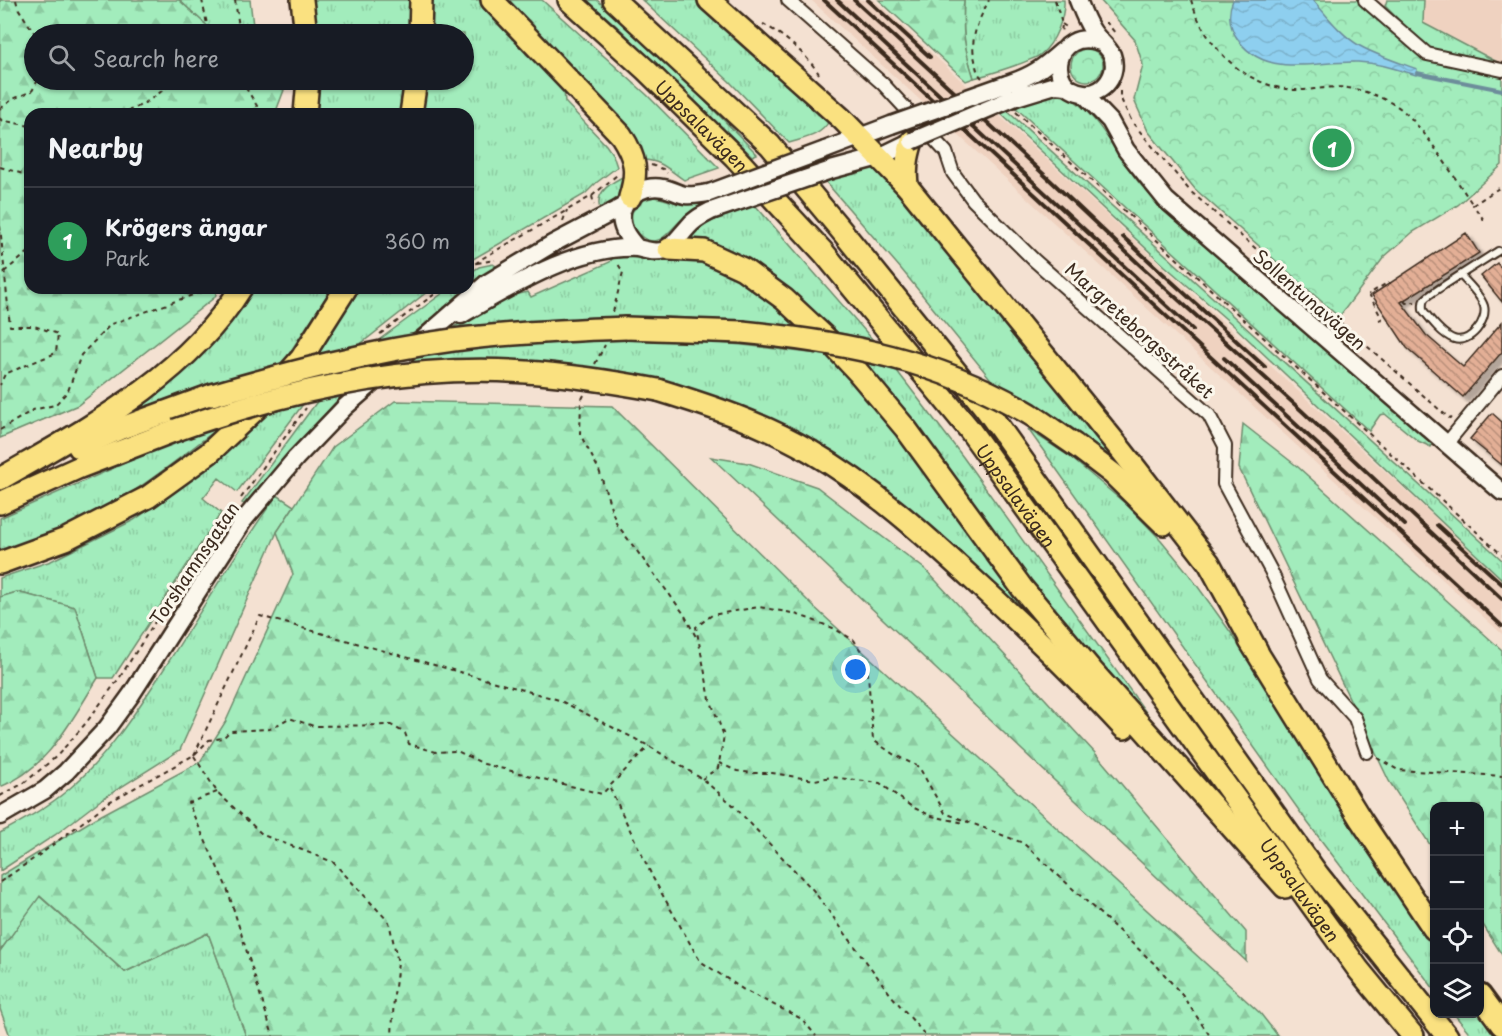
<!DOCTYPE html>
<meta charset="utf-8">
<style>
body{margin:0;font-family:"Playpen Sans",sans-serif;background:#20242c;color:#f1f3f6}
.controls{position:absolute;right:18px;bottom:18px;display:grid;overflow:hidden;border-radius:12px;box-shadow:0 2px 4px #0004}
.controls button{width:54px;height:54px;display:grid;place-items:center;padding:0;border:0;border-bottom:2px solid #363941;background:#171b24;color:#f1f3f6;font:30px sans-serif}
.you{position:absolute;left:856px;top:670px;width:21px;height:21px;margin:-15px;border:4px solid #fff;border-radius:50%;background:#1a73e8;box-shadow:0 0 0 9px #1a73e833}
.badge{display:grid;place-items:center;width:39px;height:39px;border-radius:50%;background:#1a73e8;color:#fff;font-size:20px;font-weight:700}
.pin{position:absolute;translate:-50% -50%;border:3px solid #fff;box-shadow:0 2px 6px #0006}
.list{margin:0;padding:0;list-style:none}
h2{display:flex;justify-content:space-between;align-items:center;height:78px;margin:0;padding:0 24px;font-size:26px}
h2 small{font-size:20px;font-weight:400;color:#9ea1a6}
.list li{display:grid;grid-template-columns:39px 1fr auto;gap:18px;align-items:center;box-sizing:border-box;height:108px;padding:0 24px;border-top:2px solid #363941}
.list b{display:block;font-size:22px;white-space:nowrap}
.list p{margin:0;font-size:20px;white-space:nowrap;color:#9ea1a6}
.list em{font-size:20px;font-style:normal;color:#9ea1a6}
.icon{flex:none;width:33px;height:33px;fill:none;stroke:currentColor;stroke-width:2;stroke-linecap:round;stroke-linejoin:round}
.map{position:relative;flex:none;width:1502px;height:1036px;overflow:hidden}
.search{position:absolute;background:#171b24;box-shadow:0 2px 4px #0004;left:24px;top:24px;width:450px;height:66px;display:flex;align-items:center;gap:15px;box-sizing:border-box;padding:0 21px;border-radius:33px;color:#9ea1a6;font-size:22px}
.panel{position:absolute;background:#171b24;box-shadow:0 2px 4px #0004;left:24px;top:108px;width:450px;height:186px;border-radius:18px}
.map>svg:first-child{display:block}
.built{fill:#efd2c0}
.grass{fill:url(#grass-tufts);stroke:#6e8b6d;stroke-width:1.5}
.forest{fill:url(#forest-firs);stroke:#6e8b6d;stroke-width:1.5}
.park{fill:url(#park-crowns);stroke:#6e8b6d;stroke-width:1.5}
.water{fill:url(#water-waves);stroke:#6d8d9b;stroke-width:1.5}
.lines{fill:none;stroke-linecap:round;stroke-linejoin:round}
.stream{stroke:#6d8d9b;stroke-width:4}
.building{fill:url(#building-back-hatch);stroke:#3b2a1e;stroke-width:1.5;filter:url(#shadow)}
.lane-casing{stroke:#3b2a1e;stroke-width:10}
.street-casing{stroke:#3b2a1e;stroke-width:16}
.secondary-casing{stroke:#3b2a1e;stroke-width:21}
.highway-casing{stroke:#3b2a1e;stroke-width:26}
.path{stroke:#3b2a1e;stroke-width:2;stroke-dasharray:4.5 4.5;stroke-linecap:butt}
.lane{stroke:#fbf7ec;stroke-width:6}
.street{stroke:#fbf7ec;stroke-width:12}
.secondary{stroke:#fbf7ec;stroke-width:16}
.highway{stroke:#fae180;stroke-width:21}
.rail{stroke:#3b2a1e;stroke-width:4}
.secondary-bridge-casing{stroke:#3b2a1e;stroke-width:21;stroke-linecap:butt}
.highway-bridge-casing{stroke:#3b2a1e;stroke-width:26;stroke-linecap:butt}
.secondary-bridge{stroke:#fbf7ec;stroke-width:16}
.highway-bridge{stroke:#fae180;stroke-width:21}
.labels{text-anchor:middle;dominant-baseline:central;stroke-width:6;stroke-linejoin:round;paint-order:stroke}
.street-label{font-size:18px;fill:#3b2a1e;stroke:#fbf7ec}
</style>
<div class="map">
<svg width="1502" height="1036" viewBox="0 0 1502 1036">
<defs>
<pattern id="grass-tufts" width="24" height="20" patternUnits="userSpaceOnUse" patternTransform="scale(1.5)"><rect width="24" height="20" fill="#a2ecbc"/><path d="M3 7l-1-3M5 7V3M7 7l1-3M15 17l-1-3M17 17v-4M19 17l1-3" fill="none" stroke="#8ccba1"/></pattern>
<pattern id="forest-firs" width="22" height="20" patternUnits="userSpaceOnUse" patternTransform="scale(1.5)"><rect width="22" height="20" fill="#a2ecbc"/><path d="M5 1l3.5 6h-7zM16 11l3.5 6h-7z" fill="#8ccba1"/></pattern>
<pattern id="park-crowns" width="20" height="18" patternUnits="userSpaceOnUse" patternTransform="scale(1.5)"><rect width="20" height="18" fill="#a2ecbc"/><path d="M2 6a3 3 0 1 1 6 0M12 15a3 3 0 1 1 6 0" fill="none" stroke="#8ccba1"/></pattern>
<pattern id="water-waves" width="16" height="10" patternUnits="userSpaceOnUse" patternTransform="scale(1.5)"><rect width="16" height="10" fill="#8ecfef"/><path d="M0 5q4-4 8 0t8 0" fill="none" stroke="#7bb2cc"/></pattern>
<pattern id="building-back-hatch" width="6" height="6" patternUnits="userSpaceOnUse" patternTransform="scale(1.5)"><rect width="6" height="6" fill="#e3af96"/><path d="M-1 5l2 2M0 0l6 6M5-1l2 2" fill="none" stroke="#b98f7a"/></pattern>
<filter id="shadow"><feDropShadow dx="5.5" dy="5.5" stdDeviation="1.5" flood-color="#0004"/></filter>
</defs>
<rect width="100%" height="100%" fill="#f4e1d2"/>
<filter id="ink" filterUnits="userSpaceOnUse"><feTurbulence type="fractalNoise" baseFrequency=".0167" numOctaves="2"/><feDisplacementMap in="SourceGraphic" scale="12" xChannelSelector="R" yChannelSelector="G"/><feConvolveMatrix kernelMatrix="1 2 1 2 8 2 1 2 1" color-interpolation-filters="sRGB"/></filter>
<g filter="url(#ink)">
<path class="built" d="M811 0H874L1502 579V634Z
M1424 0H1502V64L1423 23Z"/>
<path class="grass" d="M179 0H250L254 34H216Z
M309 0H410L409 34H313Z
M432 0H482L559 81 564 91 565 102 606 145 613 155 617 167 596 183 585 194 468 262V114H421L425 80H464V34H430Z
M502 0H542L647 95 719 168 684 180C669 170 660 159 641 160Z
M587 0H597L697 93 757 154 752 156 620 29Z
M642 0H698L829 121C821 136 805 138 789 143L729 81Z
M964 0H1064C1065 17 1055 43 1041 54 1033 61 987 75 974 78 964 48 962 32 964 0Z
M1387 0H1424L1423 23 1501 64 1428 49 1385 6Z
M315 80H405L399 114H312Z
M1064 93C1095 111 1113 148 1134 176 1142 187 1152 197 1161 208L1434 442 1431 447 1418 441 1385 414 1380 415 1369 431 1015 107 1050 94Z
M1005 109 1502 560V579L1233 325 1165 266 998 111Z
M872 166 903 199 1031 358 1121 465 1052 415 993 382 902 270 825 181Z
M629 174 624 191 601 212C592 192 613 181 629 174Z
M654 197C677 201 679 208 704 201L705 204C696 208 688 214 681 220 669 231 660 249 642 237 632 231 631 222 632 212L641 201Z
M755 205 873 340 830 331 687 242C705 219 728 215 755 205Z
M616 253 654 262 680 256 725 267 808 328C768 324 728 320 688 318 608 314 529 321 449 330L501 298 528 292 531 297 610 262Z
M493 264 496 266 487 277 455 300 410 336 376 342 450 288H468V274L479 267Z
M250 288H332L283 363 203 386 139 409 135 405Z
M358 288H432L359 345 315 355 339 320Z
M647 337 743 345 835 356 1116 707 984 579 734 405 406 365 418 355 554 339Z
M859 361 897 371 963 457 1160 732 1158 733 1035 591Z
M343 394 244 504 242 503 319 399Z
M304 403 237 492 219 478 203 498 221 513 113 678H98L75 607 17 592 0 597V578L51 561 134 520 207 469 266 413Z
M221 426C189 451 157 477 123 498 85 522 42 537 0 553V518L157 449Z
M1028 429 1069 456 1127 505 1161 540 1188 573 1234 637 1356 831 1434 947V989L1308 823Z
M277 495 294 506 277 532 180 750 102 799 55 835 0 871V833C24 820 48 807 69 789 106 758 134 715 160 675 199 615 235 553 277 495Z
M39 896 125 972 208 933 246 1036H10L0 1009V951Z
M1480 1010 1498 1036H1472L1454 1014H1480Z"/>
<path class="forest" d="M0 0H179L216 34H34V80H267L284 90 275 114H30V288H218L215 297 78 405 0 438Z
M879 0H964C962 32 964 48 974 78L966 81Z
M395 401 612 406 813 606 1260 1013 1278 1036H246L208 933 125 972 40 896 0 951V876L96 818 200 762 226 721 293 574 277 532 333 447Z
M1243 424 1298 467 1502 650V955L1480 920V806H1434V851L1389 781 1239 468Z
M711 457 748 463 817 487 926 570 1095 753 1246 932V961Z
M17 592 75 607 98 678C72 719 48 769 0 787V597Z"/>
<path class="park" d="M1100 0H1357L1425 58 1502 73V165L1458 205 1413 232 1384 257 1339 317 1195 189 1148 131 1134 100 1143 65 1135 40Z
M1071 65a16 16 0 1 1 32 0a16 16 0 1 1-32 0Z"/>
<path class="water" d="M1233 0H1313C1327 16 1341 35 1360 46 1378 56 1398 62 1417 69L1416 75C1396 69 1379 63 1358 62 1316 60 1262 81 1235 35 1229 24 1228 11 1233 0Z"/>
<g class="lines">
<path class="stream" d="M1417 73 1502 90"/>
</g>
<path class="building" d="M1466 233 1479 253 1401 302 1426 335 1463 367 1502 322V352L1463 397 1407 348 1372 295Z
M1497 263 1502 269V302L1481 276Z
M1492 413 1502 422V465L1470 439Z"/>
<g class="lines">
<defs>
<path id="lane" d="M1461 276C1468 283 1481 296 1484 306 1488 321 1470 344 1454 339 1442 335 1430 319 1423 310 1423 307 1422 303 1424 300 1425 296 1489 257 1498 251"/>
<path id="street" d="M788 0 883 84 946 152 953 173 973 200 1034 260 1209 415 1225 446 1224 484 1271 571 1320 679 1355 718 1367 752
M1365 0 1427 54 1502 70
M1447 443 1502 376"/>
<path id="secondary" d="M1078 0C1082 10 1086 21 1092 30 1097 39 1108 46 1112 55 1119 74 1104 95 1084 93 1044 89 1054 26 1100 42
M1007 84C1032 76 1043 68 1062 51
M1083 93 1110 121 1126 150 1166 200 1502 492
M1016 97 1055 85 1067 86
M825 150 891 125
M831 170 879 157 912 141
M709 193C701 194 693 196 685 195 678 194 671 189 663 188 647 185 626 193 622 211 619 226 627 237 637 248 669 257 669 248 688 227 694 219 703 215 711 211
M461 315C512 286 577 245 637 248
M0 816 45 790 66 772 107 728 131 695 243 521 296 458 345 407 487 283 552 244 624 206"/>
<g id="highway">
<path d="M302 0 306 34"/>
<path d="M492 0 621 135C636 158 638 172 630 197"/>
<path id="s1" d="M569 0 646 70 735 157 824 253 969 429 1358 969 1413 1036"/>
<path d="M614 0 770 145 841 230 986 409 1318 875 1447 1036"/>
<path d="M709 0 842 119 907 186 1122 451 1209 563 1257 651"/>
<path d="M420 34 421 0"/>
<path d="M305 114 308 80"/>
<path d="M411 114 416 80"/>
<path d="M907 186C905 169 907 157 912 141"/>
<path d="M669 249 704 251 743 269 784 299 830 342 858 372 906 429 1022 588 1093 672 1285 887"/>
<path d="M626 328 742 332"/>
<path d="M658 390C710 406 762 423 810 451 872 487 925 535 978 584 1028 630 1078 678 1124 728"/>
<path d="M1075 445 1113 474 1164 524"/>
<path d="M79 447 119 429 212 395"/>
<path d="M0 479C88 428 185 378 241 288"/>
<path d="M0 503 80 467 176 430"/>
<path d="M0 563 66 539 148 497 209 453 261 404 301 359 346 288"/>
<path d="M1250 641 1361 820 1434 929"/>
<path d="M1480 995 1502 1025"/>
</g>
</defs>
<use href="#lane" class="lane-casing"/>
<use href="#street" class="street-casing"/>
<use href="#secondary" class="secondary-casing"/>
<use href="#highway" class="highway-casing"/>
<path class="path" d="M16 0 18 8 35 34
M202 0 209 34
M235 0 240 34
M1055 0 1062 24 1061 34
M1191 0C1205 46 1243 86 1294 90 1312 91 1331 85 1348 88 1364 90 1381 97 1395 105 1420 119 1455 179 1473 205
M1105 23H1107L1115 33
M763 24C784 35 806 54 819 74
M1062 24 1068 28
M982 78C977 73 976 67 975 60 969 38 979 20 989 0
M241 80 262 114
M1120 91V97L1132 122 1190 191 1449 418 1452 417
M0 109 13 99 32 91 38 80
M1016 112 1502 555
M119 114C140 108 159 95 174 80
M192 114H195
M0 118 1 120 30 126
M651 165 663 169 667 173
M0 167 30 176
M592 196 594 205
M1484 220 1473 205 1502 186
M563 221 567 210
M0 226 10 326H34L58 334 56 353 5 374 0 385
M477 263 495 260
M468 269 483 258 592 196 617 175
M4 272 30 251
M1404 301 1406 303 1415 302
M613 312 623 272 618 264
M1379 320 1382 319 1369 294 1387 283H1391
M380 334 443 288
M595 364 605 345
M584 395 581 401 580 434 599 470 616 523 684 614 696 637
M0 430 33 410 55 405 68 391 81 355 111 324 204 291 205 288
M241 498 306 408
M194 755 260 616 559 700 649 746 702 779 732 804 813 890 891 995 926 1036
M194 756 217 792 263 835 333 862 389 922 398 963 394 995 392 1036
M1377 758 1398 770 1502 776
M719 763 737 771 752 773H772L815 780 831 777 880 783 912 807 932 816 964 823 969 821
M702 779 718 768 724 736 710 699 696 627 712 615 759 607 792 613 807 618 833 628 854 640 867 661 873 740 893 754 919 767 945 813 1023 843 1158 967 1182 995 1210 1036
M610 788 653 878 700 961 744 990 802 1019 816 1036
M217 792 188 803 227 888 273 1036
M0 796 24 783 57 756 86 723 120 677 179 584 218 530
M0 882 42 853 109 802 194 755 209 740 223 738 230 731 270 729 289 718 314 726 391 725 405 733 409 744 436 752 457 751 484 764 602 794 649 746"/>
<use href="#lane" class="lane"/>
<use href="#street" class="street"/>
<use href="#secondary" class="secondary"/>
<use href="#highway" class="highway"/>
<path class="rail" d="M824 0 1502 626
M837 0 1193 330
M854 0 1050 180 1141 266 1302 411 1502 599
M868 0 930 57
M1123 237 1265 367
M1224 358 1405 525
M1437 525 1502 584"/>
<defs>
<path id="secondary-bridge" d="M891 125 1007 84
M912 141 1016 97
M709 193 825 150
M711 211 831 170"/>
<path id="highway-bridge" d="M742 332C845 342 939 360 1030 414 1045 424 1060 435 1075 445
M212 395C291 372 371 351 453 340 510 333 568 330 626 328
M176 430C288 390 407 363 526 372 571 375 614 382 658 390"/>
</defs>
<use href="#secondary-bridge" class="secondary-bridge-casing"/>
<use href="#highway-bridge" class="highway-bridge-casing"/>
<use href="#secondary-bridge" class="secondary-bridge"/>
<use href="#highway-bridge" class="highway-bridge"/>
</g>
</g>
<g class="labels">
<g class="street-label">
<text stroke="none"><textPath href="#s1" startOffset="183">Uppsalavägen</textPath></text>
<text transform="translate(1310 299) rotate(41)">Sollentunavägen</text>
<text transform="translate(1140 330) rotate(42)">Margreteborgsstråket</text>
<text stroke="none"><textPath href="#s1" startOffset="669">Uppsalavägen</textPath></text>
<text transform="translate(194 563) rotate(-56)">Torshamnsgatan</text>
<text stroke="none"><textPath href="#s1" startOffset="1155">Uppsalavägen</textPath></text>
</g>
</g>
</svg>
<div class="controls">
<button>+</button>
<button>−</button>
<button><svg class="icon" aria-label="locate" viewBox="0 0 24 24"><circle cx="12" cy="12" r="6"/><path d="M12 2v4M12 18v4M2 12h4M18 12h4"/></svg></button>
<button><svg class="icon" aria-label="layers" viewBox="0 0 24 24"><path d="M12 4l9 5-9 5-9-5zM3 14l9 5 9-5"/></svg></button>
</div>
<div class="you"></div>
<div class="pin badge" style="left:1332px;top:148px;background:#2e9e5b">1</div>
<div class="search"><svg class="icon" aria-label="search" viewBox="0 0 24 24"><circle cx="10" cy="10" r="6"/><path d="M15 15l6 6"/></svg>Search here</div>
<section class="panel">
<h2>Nearby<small></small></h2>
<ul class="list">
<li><span class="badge" style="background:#2e9e5b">1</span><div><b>Krögers ängar</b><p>Park</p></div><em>360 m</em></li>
</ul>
</section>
</div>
